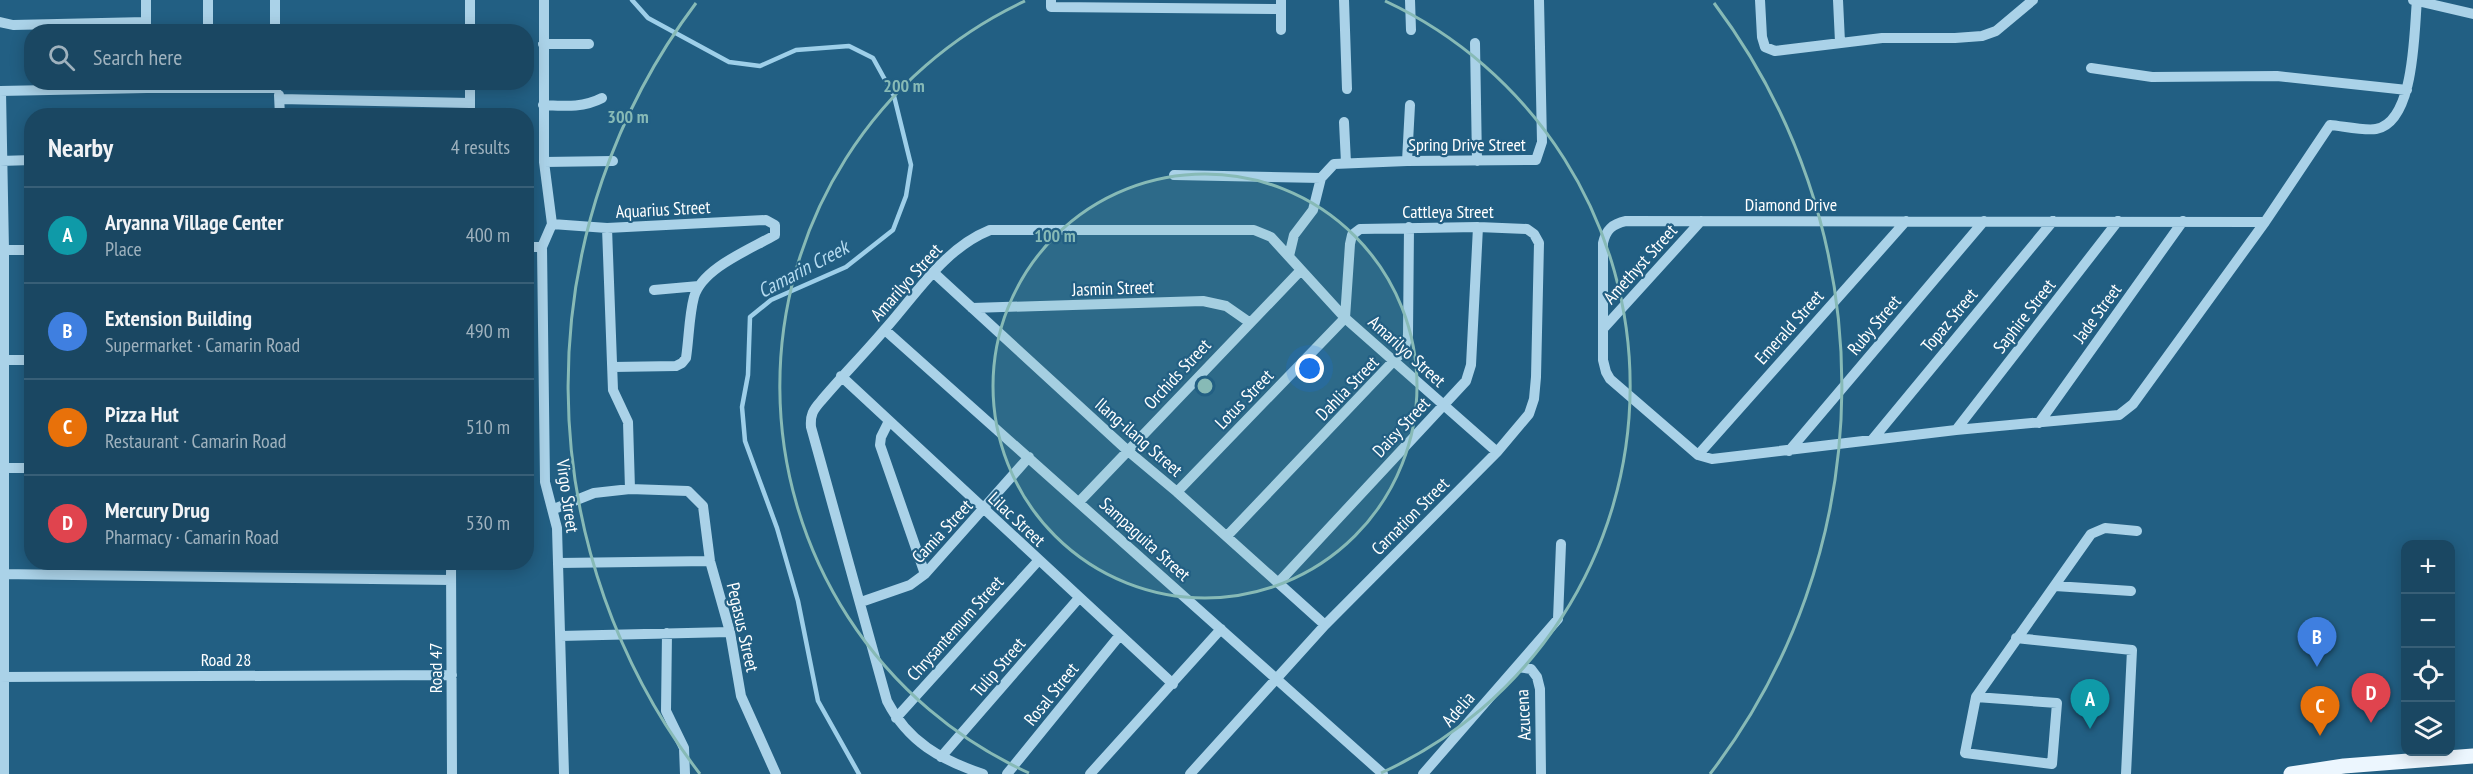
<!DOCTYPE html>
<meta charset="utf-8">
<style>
body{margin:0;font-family:"PT Sans Narrow",sans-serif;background:#234e68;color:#f1f3f6}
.controls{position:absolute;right:18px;bottom:18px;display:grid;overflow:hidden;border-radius:12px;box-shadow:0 3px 15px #0003}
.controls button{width:54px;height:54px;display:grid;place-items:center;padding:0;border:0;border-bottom:2px solid #385f77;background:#1a4762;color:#f1f3f6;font:30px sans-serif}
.you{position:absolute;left:1310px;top:369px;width:21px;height:21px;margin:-15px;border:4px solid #fff;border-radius:50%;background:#1a73e8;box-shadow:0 0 0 9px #1a73e833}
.badge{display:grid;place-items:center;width:39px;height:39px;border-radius:50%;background:#e797bd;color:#fff;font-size:20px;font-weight:700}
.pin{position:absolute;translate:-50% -50px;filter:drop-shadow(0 2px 3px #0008)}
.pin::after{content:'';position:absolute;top:32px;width:21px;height:18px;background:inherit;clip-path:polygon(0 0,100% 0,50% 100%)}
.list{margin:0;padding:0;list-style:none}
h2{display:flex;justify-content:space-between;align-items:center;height:78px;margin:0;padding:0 24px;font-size:26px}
h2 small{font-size:20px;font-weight:400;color:#9fb2be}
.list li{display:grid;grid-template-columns:39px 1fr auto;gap:18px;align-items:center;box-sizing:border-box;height:96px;padding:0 24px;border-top:2px solid #385f77}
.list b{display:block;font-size:22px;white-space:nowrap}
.list p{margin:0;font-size:20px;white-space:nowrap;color:#9fb2be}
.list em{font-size:20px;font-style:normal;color:#9fb2be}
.icon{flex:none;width:33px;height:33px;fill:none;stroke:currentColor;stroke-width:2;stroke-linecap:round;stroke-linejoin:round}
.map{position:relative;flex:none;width:2473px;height:774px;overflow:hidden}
.search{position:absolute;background:#1a4762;box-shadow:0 3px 15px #0003;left:24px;top:24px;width:510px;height:66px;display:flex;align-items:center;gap:15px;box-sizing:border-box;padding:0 21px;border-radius:24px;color:#9fb2be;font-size:22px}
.panel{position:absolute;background:#1a4762;box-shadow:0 3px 15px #0003;left:24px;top:108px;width:510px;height:462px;border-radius:24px}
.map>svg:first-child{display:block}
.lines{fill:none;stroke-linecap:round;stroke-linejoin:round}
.stream{stroke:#9ecfe9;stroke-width:4.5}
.minor{stroke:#aad2e8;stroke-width:10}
.major{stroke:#ecf6fe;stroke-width:15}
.ring{fill:none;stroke:#87bab6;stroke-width:3}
.labels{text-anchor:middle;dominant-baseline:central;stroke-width:4.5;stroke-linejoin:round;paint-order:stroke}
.street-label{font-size:18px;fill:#fff;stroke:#225f83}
.water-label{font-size:20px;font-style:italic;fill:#b5dbf0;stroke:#225f83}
.centre{fill:#87bab6;stroke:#225f83;stroke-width:3}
.ring-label{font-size:18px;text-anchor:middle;font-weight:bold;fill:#87bab6;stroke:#225f83;stroke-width:4.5;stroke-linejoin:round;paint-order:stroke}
</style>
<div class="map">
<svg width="2473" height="774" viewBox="0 0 2473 774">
<rect width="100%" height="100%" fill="#225f83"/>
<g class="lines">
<path class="stream" d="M632 0 648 18 729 62 760 66 796 50 849 46 873 58 894 96 911 165 906 196 893 230 846 267 771 300 750 317 748 375 742 407 745 441 777 528 798 601 818 701 859 774"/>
<path class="minor" d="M146 0V32
M208 0V32
M275 0V32
M470 0V32
M544 0V162L552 224 542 247 545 482 557 528 564 774
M1051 0V7L1281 9
M1344 0 1347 89
M1410 0 1411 30
M1760 0 1762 37 1765 47 1775 51 1882 38H1955L1982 36 1996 31 2033 0
M1838 0 1840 42
M2413 0 2473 14
M0 22 13 25 146 22
M1281 30V0
M1475 43 1477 161
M543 44H589
M2091 68 2152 77 2277 76 2407 90
M470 82V116
M0 91 147 88H277
M1 92 4 250V774
M279 95 280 116
M280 99 470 103
M543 105C564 106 583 108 602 98
M1344 122 1346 163
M0 161 32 160
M1407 161 1410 105
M544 162 613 161
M1174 175 1321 178
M2265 222 1626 221C1612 224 1606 230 1603 243V360L1606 372 1610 379 1698 455 1712 459 1956 430 2119 415 2133 404 2265 222 2330 125C2342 126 2365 131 2376 129 2415 122 2414 31 2417 0
M552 224 607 228 766 220 775 225V235C751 249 702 268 694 297 689 316 689 338 686 358L682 363 676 366 613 367
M607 228 613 390 628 422 630 489
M526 247H542
M0 250H32
M1289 256 1294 235 1313 210 1321 178 1334 164 1407 161 1536 160 1542 142 1539 0
M933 272 1128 451 1177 492 1325 625
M654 290 699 286
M972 308 1203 301 1226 306 1249 322
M1603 329 1701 221
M885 330 1383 774
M0 360H32
M841 376 1173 684
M889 421 881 437 880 445 925 574
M2039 423 2183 221
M1956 430 2118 221
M1872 440 2053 221
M1789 451 1984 221
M1698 455 1906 221
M0 468H32
M1177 492 1345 318 1350 244 1352 235 1360 229 1478 227 1527 229 1534 234 1539 243 1536 377 1534 399 1529 414 1497 452 1325 625 1190 774
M1079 502 1301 270
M554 509 594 493 630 489 688 491 703 506 710 561 730 632 741 696 776 774
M1227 536 1404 350 1408 335 1409 227
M451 562 452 774
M559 563 710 561
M0 574 451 580
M1279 582 1466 381 1471 365 1478 227
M2055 586 2131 591
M861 602 910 585 925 574 1029 457
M667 633 666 711 684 748 685 774
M560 636 730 632
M2016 638 2132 650 2126 774
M1518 667 1531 669 1537 677 1540 689 1541 774
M0 677 452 675
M1976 697 2057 703 2052 764 1965 753 1976 697 2091 534 2105 528 2137 531
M896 718 1038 561
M941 757 1079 598
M983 774C941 760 908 742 887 701L811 427C810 415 813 410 821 401 842 376 865 353 886 328 917 293 945 248 990 230H1254L1271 237 1345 318 1497 452
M1007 774 1120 635
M1090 774 1221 629
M1423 774 1558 619 1561 544"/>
<path class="major" d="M2291 774 2344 766 2473 756"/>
</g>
<circle cx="1205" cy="386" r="212" fill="#87bab6" fill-opacity=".12"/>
<g class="ring">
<circle cx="1205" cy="386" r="212"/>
<path d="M1029 773A425 425 0 0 1 1025 1M1385 1A425 425 0 0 1 1381 773"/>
<path d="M700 774A637 637 0 0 1 696 3M1714 3A637 637 0 0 1 1710 774"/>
</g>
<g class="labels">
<g class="street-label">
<text x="1467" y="144">Spring Drive Street</text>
<text x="1791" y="204">Diamond Drive</text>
<text transform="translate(663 209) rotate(-3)">Aquarius Street</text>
<text x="1448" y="211">Cattleya Street</text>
<text transform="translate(1640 264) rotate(-48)">Amethyst Street</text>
<text transform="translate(906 282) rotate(-48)">Amarilyo Street</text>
<text transform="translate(1113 288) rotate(-2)">Jasmin Street</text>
<text transform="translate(2097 313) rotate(-54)">Jade Street</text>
<text transform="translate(2024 316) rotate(-52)">Saphire Street</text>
<text transform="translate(1949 320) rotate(-50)">Topaz Street</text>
<text transform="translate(1874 325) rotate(-50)">Ruby Street</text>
<text transform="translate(1789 327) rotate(-48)">Emerald Street</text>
<text transform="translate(1407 351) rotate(42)">Amarilyo Street</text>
<text transform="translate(1177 374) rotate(-47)">Orchids Street</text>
<text transform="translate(1347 388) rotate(-46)">Dahlia Street</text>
<text transform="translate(1244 399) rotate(-46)">Lotus Street</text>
<text transform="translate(1401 427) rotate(-47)">Daisy Street</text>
<text transform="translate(1139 437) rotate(41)">Ilang-ilang Street</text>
<text transform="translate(568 496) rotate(82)">Virgo Street</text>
<text transform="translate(1410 516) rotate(-45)">Carnation Street</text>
<text transform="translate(1017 519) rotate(43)">Lilac Street</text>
<text transform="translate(942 531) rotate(-47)">Camia Street</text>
<text transform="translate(1145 539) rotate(42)">Sampaguita Street</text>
<text transform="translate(743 627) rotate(77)">Pegasus Street</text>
<text transform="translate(955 628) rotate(-48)">Chrysantemum Street</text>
<text x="226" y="659">Road 28</text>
<text transform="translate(998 667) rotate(-49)">Tulip Street</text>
<text transform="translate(435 668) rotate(-90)">Road 47</text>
<text transform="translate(1051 694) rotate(-51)">Rosal Street</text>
<text transform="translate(1458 709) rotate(-49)">Adelia</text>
<text transform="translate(1523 715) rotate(-93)">Azucena</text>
</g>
<g class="water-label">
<text transform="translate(803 269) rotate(-28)">Camarin Creek</text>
</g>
</g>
<circle cx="1205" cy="386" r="9" class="centre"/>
<g class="ring-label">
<text x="904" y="92">200 m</text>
<text x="628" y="123">300 m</text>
<text x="1055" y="242">100 m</text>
</g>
</svg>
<div class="controls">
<button>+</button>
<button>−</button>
<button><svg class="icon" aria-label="locate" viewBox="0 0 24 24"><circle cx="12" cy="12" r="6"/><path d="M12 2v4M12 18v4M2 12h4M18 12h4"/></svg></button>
<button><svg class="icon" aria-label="layers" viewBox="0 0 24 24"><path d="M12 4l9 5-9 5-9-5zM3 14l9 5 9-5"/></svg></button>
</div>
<div class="you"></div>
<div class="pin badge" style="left:2090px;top:729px;background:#0f9aa8">A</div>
<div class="pin badge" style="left:2317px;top:667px;background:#3f7fe0">B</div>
<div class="pin badge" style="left:2320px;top:736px;background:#e8710a">C</div>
<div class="pin badge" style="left:2371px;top:723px;background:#e0444e">D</div>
<div class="search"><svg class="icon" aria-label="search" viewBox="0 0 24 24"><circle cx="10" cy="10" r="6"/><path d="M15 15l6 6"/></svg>Search here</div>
<section class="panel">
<h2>Nearby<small>4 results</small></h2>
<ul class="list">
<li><span class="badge" style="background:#0f9aa8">A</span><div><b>Aryanna Village Center</b><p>Place</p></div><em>400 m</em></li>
<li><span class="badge" style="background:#3f7fe0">B</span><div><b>Extension Building</b><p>Supermarket · Camarin Road</p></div><em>490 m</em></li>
<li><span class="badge" style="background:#e8710a">C</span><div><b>Pizza Hut</b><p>Restaurant · Camarin Road</p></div><em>510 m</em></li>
<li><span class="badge" style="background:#e0444e">D</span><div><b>Mercury Drug</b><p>Pharmacy · Camarin Road</p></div><em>530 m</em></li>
</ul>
</section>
</div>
